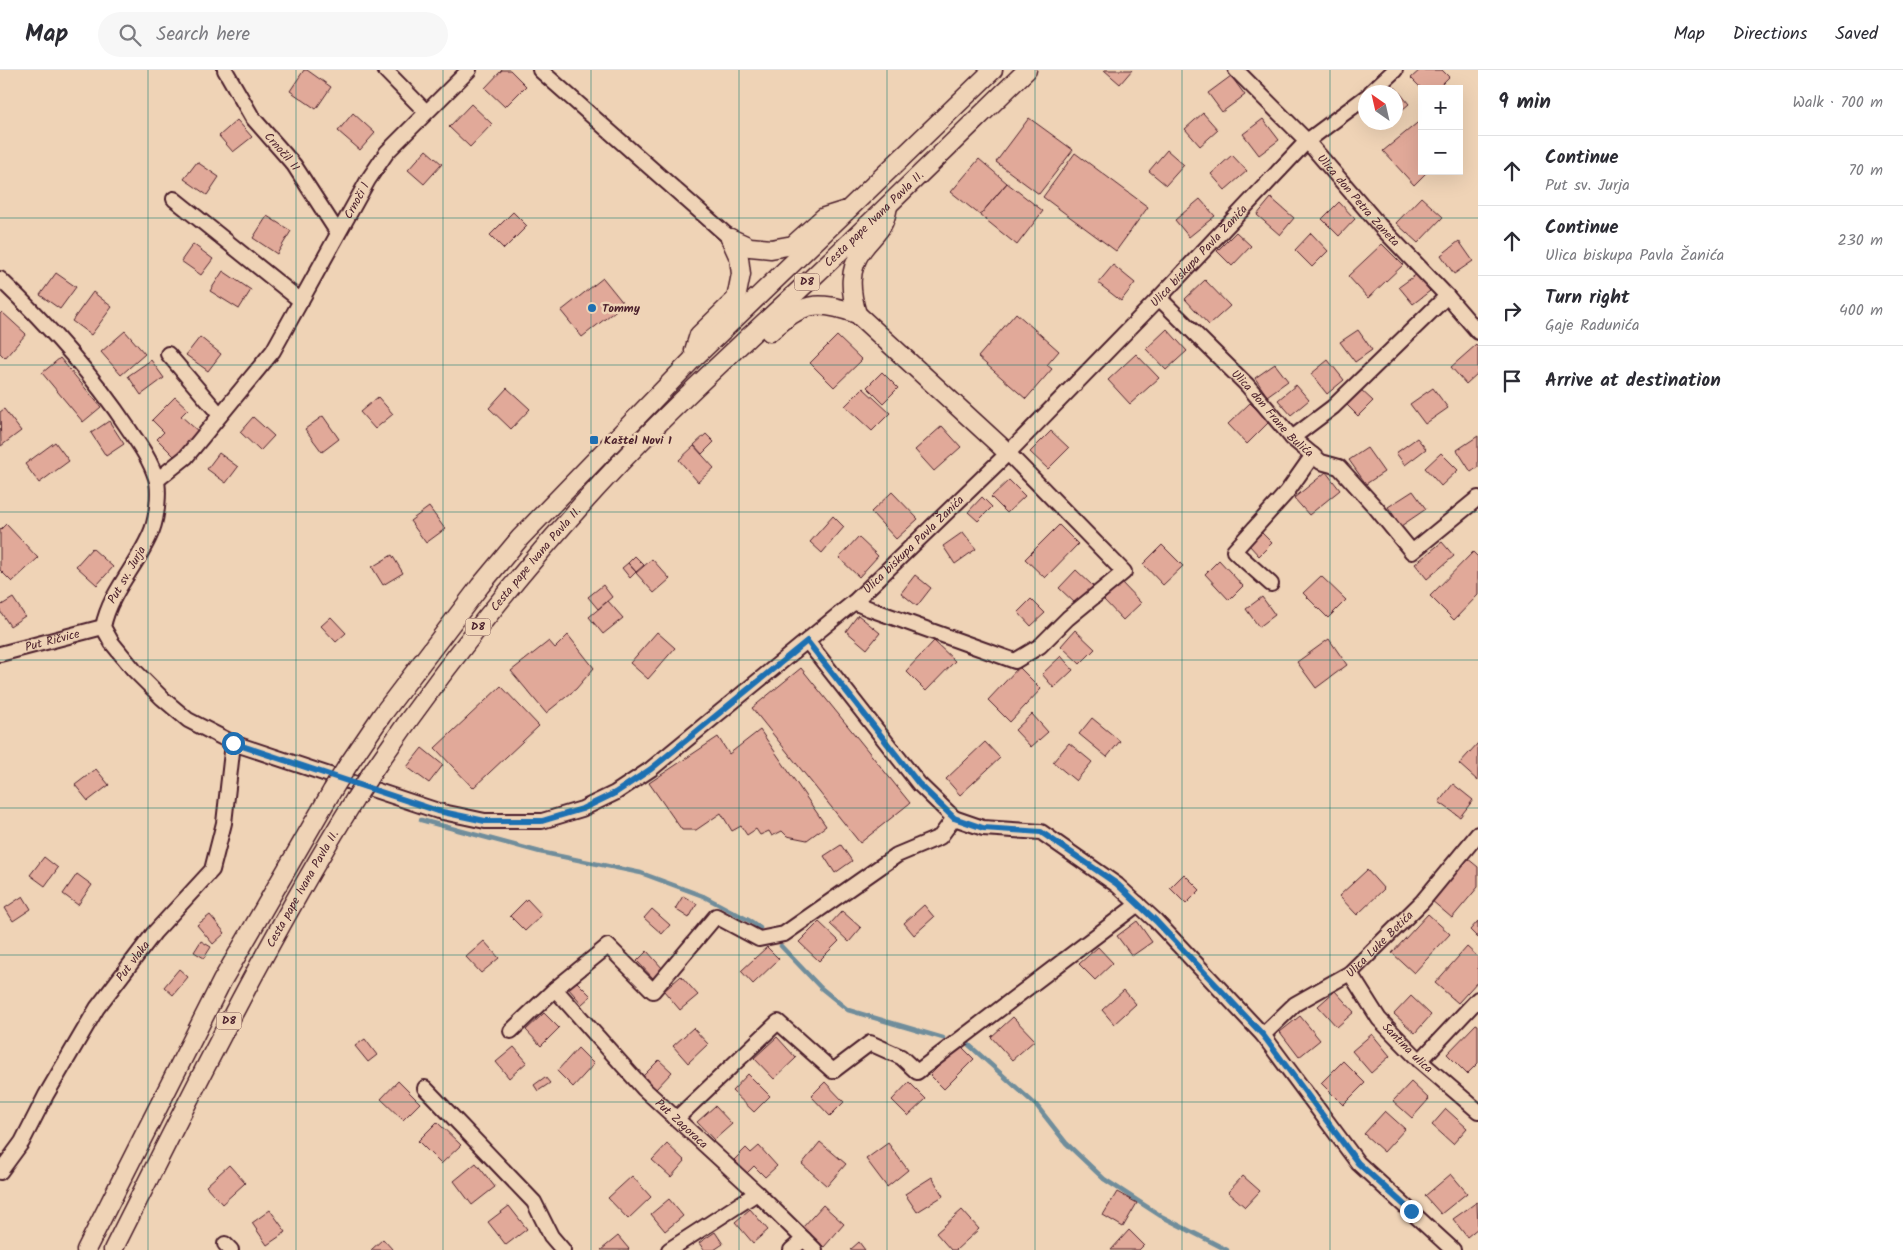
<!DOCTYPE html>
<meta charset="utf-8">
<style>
body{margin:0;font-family:Kalam,sans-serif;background:#f7f7f7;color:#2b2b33}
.controls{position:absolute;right:15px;top:15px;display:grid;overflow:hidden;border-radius:0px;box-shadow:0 5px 20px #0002}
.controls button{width:45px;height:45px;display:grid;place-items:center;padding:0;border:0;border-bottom:1px solid #e1e1e2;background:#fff;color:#2b2b33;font:25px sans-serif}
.compass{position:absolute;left:1358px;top:15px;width:45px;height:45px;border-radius:50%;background:#fff;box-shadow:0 5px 20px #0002;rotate:326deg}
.stop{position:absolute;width:15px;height:15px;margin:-11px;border:4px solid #1f6fb2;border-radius:50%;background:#fff}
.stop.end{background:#1f6fb2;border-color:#fff;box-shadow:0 1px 5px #0008}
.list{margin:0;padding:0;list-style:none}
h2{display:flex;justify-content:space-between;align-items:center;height:65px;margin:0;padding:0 20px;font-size:21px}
h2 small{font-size:16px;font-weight:400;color:#7c7c81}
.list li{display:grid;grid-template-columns:32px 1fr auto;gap:15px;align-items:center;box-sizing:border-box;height:70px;padding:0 20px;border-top:1px solid #e1e1e2}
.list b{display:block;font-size:19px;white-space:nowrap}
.list p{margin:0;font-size:16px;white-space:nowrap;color:#7c7c81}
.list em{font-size:16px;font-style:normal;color:#7c7c81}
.icon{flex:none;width:28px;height:28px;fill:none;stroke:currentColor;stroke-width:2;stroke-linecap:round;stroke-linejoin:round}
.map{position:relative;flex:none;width:1478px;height:1180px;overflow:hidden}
header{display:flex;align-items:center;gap:30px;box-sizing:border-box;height:70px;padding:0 25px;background:#fff;border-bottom:1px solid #e1e1e2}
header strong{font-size:24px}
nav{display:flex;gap:28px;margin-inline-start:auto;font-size:18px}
.search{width:350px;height:45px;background:#f7f7f7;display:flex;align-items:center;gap:12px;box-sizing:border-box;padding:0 18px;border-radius:28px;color:#7c7c81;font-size:19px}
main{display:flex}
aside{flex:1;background:#fff}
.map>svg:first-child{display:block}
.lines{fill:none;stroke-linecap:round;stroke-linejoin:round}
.stream{stroke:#6f8d9b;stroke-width:4.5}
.building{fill:#e1a999;stroke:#4a1f2b}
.minor-casing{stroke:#4a1f2b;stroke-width:18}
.major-casing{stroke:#4a1f2b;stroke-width:21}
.minor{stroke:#efd3b6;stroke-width:14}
.major{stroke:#efd3b6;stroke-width:18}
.major-bridge-casing{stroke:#4a1f2b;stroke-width:21;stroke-linecap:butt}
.major-bridge{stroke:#efd3b6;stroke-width:18}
.route{stroke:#1f6fb2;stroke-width:6}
.grid{fill:none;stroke:#0f766e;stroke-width:1;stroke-opacity:0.55}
.poi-dot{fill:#1f6fb2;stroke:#efd3b6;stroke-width:2}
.labels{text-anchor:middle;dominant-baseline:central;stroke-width:5;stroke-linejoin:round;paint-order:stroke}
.shield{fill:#efd3b6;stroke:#7c5555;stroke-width:1}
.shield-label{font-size:11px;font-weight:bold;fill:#4a1f2b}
.street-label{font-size:12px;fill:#4a1f2b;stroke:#efd3b6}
.poi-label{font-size:12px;font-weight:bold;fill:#4a1f2b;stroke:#efd3b6;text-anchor:start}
</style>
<header>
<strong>Map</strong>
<div class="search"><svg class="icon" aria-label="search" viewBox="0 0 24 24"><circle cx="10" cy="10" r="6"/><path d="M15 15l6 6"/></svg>Search here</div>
<nav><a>Map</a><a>Directions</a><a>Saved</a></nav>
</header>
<main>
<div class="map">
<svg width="1478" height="1180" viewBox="0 0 1478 1180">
<rect width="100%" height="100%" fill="#efd3b6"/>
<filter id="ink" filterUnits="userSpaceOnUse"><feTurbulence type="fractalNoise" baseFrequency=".02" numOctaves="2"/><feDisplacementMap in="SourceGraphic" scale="10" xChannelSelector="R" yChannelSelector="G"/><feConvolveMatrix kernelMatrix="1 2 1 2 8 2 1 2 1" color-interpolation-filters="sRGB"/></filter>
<g filter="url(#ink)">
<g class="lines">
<path class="stream" d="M421 750 540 782 641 803 703 826 752 852 760 858
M781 876 821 918 848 940 943 968
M969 975 1037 1036 1066 1073 1104 1109 1161 1146 1227 1180"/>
</g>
<path class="building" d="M304 0H307L331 17 316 39 290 21Z
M502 0H510L526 16 505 37 485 18Z
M1104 0H1132L1120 14Z
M1420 0H1442L1449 7 1437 19H1422L1411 8Z
M1231 6 1245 25 1222 42 1208 23Z
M1395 17 1409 34 1396 45V22H1388Z
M471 34 492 54 470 77 449 57Z
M353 43 375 63 360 80 338 61Z
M1203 43 1218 60 1200 76 1185 59Z
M1029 48 1073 80 1039 124 996 92Z
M1263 49 1279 70 1259 85 1243 64Z
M1422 49V101H1428L1414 115 1383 81Z
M237 50 252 67 233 82 219 66Z
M426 80 442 94 424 114 408 100Z
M1167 80 1184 95 1166 115 1149 101Z
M1075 83 1148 137 1116 181 1043 127Z
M1232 85 1247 101 1225 120 1211 104Z
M979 89 1007 113 980 145 951 122Z
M197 92 219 107 207 125 184 109Z
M1007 113 1043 141 1017 175 980 145Z
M1421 127 1443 147 1418 173 1396 153Z
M1271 128 1294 148 1280 165 1257 145Z
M1200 129 1215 146 1189 167 1175 150Z
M1339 132 1355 149 1339 166 1322 149Z
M513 142 527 156 504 179 490 165Z
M267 146 291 161 277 184 253 168Z
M1236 162 1251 176 1232 196 1217 181Z
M1311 163 1328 181 1312 197 1295 180Z
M1459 171 1473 191 1454 204 1441 185Z
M193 174 213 189 201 205 181 191Z
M1382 174 1403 195 1368 228 1348 206Z
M1113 195 1135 213 1121 231 1098 213Z
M223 201 251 220 239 239 210 221Z
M56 203 76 217 60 239 40 225Z
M1417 204 1430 221 1413 234 1399 217Z
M603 208 624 234 582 267 561 241Z
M1205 210 1230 236 1209 255 1185 229Z
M93 222 112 237 91 265 72 251Z
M2 242 26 264 5 288 0 283V244Z
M1016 243 1059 281 1047 295 1052 299 1026 329 978 287Z
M1167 259 1187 281 1166 300 1146 279Z
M1358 260 1372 280 1355 292 1340 272Z
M125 261 145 284 121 305 101 282Z
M837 266 862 290 834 317 810 293Z
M200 267 221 284 208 301 186 285Z
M1476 275 1478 278V303L1466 314 1451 297Z
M1136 284 1159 308 1130 334 1108 310Z
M60 288 101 337 83 352 42 303Z
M151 290 164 308 141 325 128 306Z
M1328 290 1344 310 1327 324 1311 304Z
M1275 294 1288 311 1267 326 1255 308Z
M882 302 898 318 883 333 867 317Z
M1296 315 1309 330 1291 345 1278 330Z
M507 318 530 339 511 359 489 338Z
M863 318 890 343 872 361 845 336Z
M1359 318 1373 331 1358 346 1345 333Z
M1433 318 1448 338 1425 354 1410 334Z
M175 327 188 339 181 346 199 362 175 387 157 369 164 362 152 350Z
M378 327 393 344 375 359 360 342Z
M1250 333 1269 352 1247 374 1228 354Z
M4 339 21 361 1 376 0 342Z
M323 346 339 369 322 382 305 359Z
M253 347 274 366 260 381 240 362Z
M109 351 124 374 106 386 91 363Z
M942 356 961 377 934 401 915 380Z
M1051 361 1069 378 1048 399 1030 382Z
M706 364 714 372 702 384 694 375Z
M1478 366V397L1471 402 1457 380Z
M1417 368 1426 379 1405 395 1396 383Z
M55 372 69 391 39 413 25 394Z
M694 376 714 398 698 412 679 390Z
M1367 378 1384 402 1366 414 1349 390Z
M219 383 238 397 226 413 207 399Z
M1441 383 1458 400 1441 416 1425 398Z
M1326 402 1340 420 1309 445 1294 428Z
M1009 410 1025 426 1007 443 991 427Z
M1413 421 1426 439 1401 456 1388 437Z
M892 422 918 449 896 469 871 442Z
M982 427 992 437 978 451 968 442Z
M429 437 445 459 426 473 410 451Z
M833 446 844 457 822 483 810 472Z
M6 454 38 488 12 512 0 500V460Z
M1059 455 1078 474 1045 508 1025 489Z
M963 462 976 479 955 494 943 476Z
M1262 463 1272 473 1259 486 1249 475Z
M858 467 878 486 859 507 839 488Z
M1442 472 1454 486 1427 509 1415 494Z
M1162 475 1183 496 1163 515 1143 494Z
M92 478 113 497 97 515 76 496Z
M1473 482 1478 487V525L1454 550 1430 526Z
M392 485 403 503 383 515 372 497Z
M635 486 644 495 636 502 628 493Z
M652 489 670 509 654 523 636 503Z
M1219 490 1243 516 1229 530 1205 504Z
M628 493 636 502 630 508 622 498Z
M1076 500 1093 516 1076 534 1059 518Z
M915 505 931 518 917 536 901 523Z
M1321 506 1346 530 1328 548 1303 523Z
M1121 512 1141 533 1123 550 1104 530Z
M603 515 612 527 598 539 588 527Z
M1262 527 1275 545 1259 557 1246 539Z
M13 528 25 546 10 556 0 541V536Z
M1031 529 1045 543 1031 556 1018 542Z
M608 531 623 548 603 564 589 547Z
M858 545 880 563 867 579 846 561Z
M331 547 346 563 336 572 321 556Z
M1075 560 1095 579 1080 594 1061 576Z
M657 562 675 578 648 609 630 593Z
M568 565 594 598 576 619 546 643 511 601 549 571 555 578Z
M1329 569 1347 595 1316 618 1297 592Z
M934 571 955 591 926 621 906 601Z
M1061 586 1073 600 1054 618 1042 604Z
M1019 597 1041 619 1010 652 988 630Z
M801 598 910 733 860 773 752 638Z
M501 616 539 656 473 718 435 678Z
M1032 644 1048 662 1031 677 1015 660Z
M1092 648 1120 671 1107 687 1079 664Z
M760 660 826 756 807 770 787 766 782 761 772 766 769 761 760 765 756 759 747 765 741 756 732 761 721 743 696 760H682L649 713 718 667 729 684Z
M985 672 1000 688 960 725 946 709Z
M1069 673 1092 692 1076 711 1053 692Z
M1478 673V711L1459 694Z
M422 678 443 695 429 713 407 697Z
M96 699 109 715 88 731 75 715Z
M1453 714 1473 730 1460 747 1439 732Z
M841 775 852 791 835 803 824 786Z
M44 787 58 798 45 816 30 805Z
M1467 788 1478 797V817L1452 848 1431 830Z
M1367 800 1384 819 1357 845 1339 826Z
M77 804 92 815 78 835 63 824Z
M1184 804 1200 820 1186 834 1170 818Z
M23 826 31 839 13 851 5 838Z
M683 826 697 834 689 848 675 839Z
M527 829 542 845 525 861 510 846Z
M924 835 934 847 914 865 904 853Z
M652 839 670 855 662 864 644 848Z
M842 841 861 858 849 872 830 854Z
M1428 844 1450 864 1414 903 1392 883Z
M210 845 225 863 213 874 197 855Z
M1137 851 1152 872 1132 886 1117 866Z
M1478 851V868L1470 860Z
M819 852 839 871 819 891 799 872Z
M201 871 211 877 204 888 194 882Z
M484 871 499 888 481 903 466 887Z
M767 877 779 889 753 914 741 901Z
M1098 877 1113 893 1095 910 1079 894Z
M1467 877 1478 887V911L1458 933 1435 913Z
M647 881 663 899 653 908 637 891Z
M179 899 188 907 173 925 164 917Z
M681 906 698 925 680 940 664 921Z
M576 911 591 926 582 934 568 918Z
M1124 920 1136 934 1114 954 1102 940Z
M1335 921 1354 942 1337 957 1318 936Z
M1411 926 1431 945 1415 963 1394 944Z
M544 943 559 958 541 976 526 960Z
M1300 946 1320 970 1299 987 1280 962Z
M1013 947 1035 970 1012 990 991 967Z
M1476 954 1478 955V993L1467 1004 1447 984Z
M693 958 708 974 688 993 673 976Z
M1372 964 1390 986 1371 1003 1352 981Z
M777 967 796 988 774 1009 754 988Z
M365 969 377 985 368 992 355 976Z
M960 975 974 989 944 1019 930 1005Z
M514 977 527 992 509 1008 496 992Z
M578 978 594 994 573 1017 557 1001Z
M659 990 672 1002 656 1019 643 1006Z
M1343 991 1365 1013 1343 1035 1321 1013Z
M748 1004 770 1026 754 1042 732 1021Z
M545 1007 550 1013 538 1021 534 1015Z
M398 1011 420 1033 403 1050 381 1029Z
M825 1012 844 1032 830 1046 811 1026Z
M909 1012 926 1029 908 1046 892 1030Z
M1411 1012 1429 1029 1412 1048 1393 1031Z
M715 1036 732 1054 714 1070 697 1052Z
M1446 1039 1467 1058 1453 1074 1432 1055Z
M1385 1041 1405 1059 1384 1082 1364 1064Z
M437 1052 461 1075 441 1094 418 1071Z
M820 1072 846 1094 827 1116 802 1094Z
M888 1073 908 1100 887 1117 866 1089Z
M667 1074 685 1091 671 1107 652 1090Z
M759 1076 777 1096 765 1107 754 1096 747 1103 734 1090 746 1078 751 1083Z
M476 1093 495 1117 472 1135 454 1111Z
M229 1095 245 1113 222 1134 206 1116Z
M1451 1104 1467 1123 1441 1144 1425 1126Z
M632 1106 651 1127 628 1149 608 1128Z
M1243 1106 1260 1121 1245 1137 1228 1122Z
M932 1107 943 1126 917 1142 905 1124Z
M1117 1122 1137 1133 1123 1157 1103 1145Z
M669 1129 683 1146 665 1161 651 1144Z
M1477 1132 1478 1158 1467 1167 1453 1149Z
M823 1135 844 1154 824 1177 803 1157Z
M509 1136 527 1159 506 1175 488 1152Z
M750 1139 768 1160 753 1173 735 1152Z
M270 1140 286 1162 267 1175 252 1153Z
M962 1140 979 1159 956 1180H951L936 1163Z
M1129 1160 1144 1175 1139 1180H1111Z
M715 1162 723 1174 714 1180H704L699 1173Z
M618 1166 629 1179 628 1180H601Z
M383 1169 393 1180H371Z
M859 1172 865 1180H850Z"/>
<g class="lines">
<defs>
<g id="minor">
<path id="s1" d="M225 0 252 47 294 95 338 163"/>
<path d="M385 0 426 42"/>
<path d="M540 0 730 168"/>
<path id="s2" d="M1236 0 1307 71 1380 156 1447 226 1478 262"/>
<path d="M1371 22 1395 0"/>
<path d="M174 129 301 231"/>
<path id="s3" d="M0 209C47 254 92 304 128 358 139 374 150 389 156 408 160 420 157 447 152 460 139 494 110 521 103 557L112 573 134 600 162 628 188 650 233 673 438 741 485 751H542L582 739 615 723 651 699 854 532 1008 383 1159 228 1307 71 1366 27"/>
<path id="s4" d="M1159 228 1247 315 1292 368 1321 392 1339 397 1376 438 1412 482 1478 428"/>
<path d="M168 284 220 345"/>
<path d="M1292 368 1333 337 1447 226"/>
<path id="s5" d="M157 410 186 387 273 281 368 110 387 82 469 0"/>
<path d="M1271 514 1234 481 1287 422 1313 385"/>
<path d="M854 532 870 539 1015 591 1040 576 1068 548 1124 502 1008 383"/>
<path d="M807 571 919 714 954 748 983 758 1041 762 1117 815 1156 851 1263 965 1358 1093 1453 1180"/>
<path id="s6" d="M0 584 103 557"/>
<path id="s7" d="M1350 903 1379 949 1420 991 1478 1041"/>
<path id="s8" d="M555 919 644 1019 757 1123 815 1180"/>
<path d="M511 961 555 919 608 876 653 921 716 846 759 869 784 864 897 785 940 767 954 748"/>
<path id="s9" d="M1263 965 1295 934 1350 903 1422 832 1478 764"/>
<path d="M1420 991 1478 929"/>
<path d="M425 1018 534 1132 551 1166 563 1180"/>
<path d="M676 1049 778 952 833 1001 870 973 901 987 917 1002 1138 834"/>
<path id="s10" d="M0 1102 22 1072 46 1025 97 938 154 863 212 800 224 753 233 673"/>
<path d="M225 1174 231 1180"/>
<path d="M669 1180 757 1123"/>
<path d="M791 1180 804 1169"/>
</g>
<g id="major">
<path d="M730 168 750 177 771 179 793 175 824 147 843 141"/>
<path d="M857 244C850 221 848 199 863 179 876 162 884 160 888 136"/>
<path d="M770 262C803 233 815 229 857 244L1008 383"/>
<path d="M694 281 699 265 736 229 741 204 739 188 730 168"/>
<path d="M348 695 382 645 480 516 520 468 692 290 993 0"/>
<path id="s11" d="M371 704C439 604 514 509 596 419 663 345 738 277 811 209 884 140 955 70 1027 0"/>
<path d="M86 1180 222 911 332 721"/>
<path id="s12" d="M113 1180C190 1027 265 874 355 729"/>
</g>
</defs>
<use href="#minor" class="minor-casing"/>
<use href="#major" class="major-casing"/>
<use href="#minor" class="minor"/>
<use href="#major" class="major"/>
<defs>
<path id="major-bridge" d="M332 721 348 695
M355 729 371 704"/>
</defs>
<use href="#major-bridge" class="major-bridge-casing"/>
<use href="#major-bridge" class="major-bridge"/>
</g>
</g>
<g class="lines" filter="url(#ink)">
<path class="route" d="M233 673 438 741 485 751H542L582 739 615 723 651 699 807 571 919 714 954 748 983 758 1041 762 1117 814 1156 851 1263 965 1358 1093 1411 1141"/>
</g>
<path class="grid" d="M148 0V1180M296 0V1180M443 0V1180M591 0V1180M739 0V1180M887 0V1180M1035 0V1180M1182 0V1180M1330 0V1180M0 148H1478M0 295H1478M0 442H1478M0 590H1478M0 738H1478M0 885H1478M0 1032H1478"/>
<g class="poi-dot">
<circle cx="592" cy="238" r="5"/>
<rect x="589" y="365" width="10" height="10" rx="2.5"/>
</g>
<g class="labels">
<g class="shield">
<rect x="794.5" y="203.5" width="25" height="17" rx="4"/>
<rect x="465.5" y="548.5" width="25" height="17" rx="4"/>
<rect x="216.5" y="942.5" width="25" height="17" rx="4"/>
</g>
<g class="shield-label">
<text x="807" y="212">D8</text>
<text x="478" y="557">D8</text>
<text x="229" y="951">D8</text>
</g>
<g class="street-label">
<text stroke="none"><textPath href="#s1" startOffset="100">Crnočil II</textPath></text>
<text stroke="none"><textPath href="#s2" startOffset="179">Ulica don Petra Zaneta</textPath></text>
<text stroke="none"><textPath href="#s5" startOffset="346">Crnoči l</textPath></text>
<text stroke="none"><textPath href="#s11" startOffset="751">Cesta pape Ivana Pavla II.</textPath></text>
<text stroke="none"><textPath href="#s3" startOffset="1788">Ulica biskupa Pavla Žanića</textPath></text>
<text stroke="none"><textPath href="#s4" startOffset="162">Ulica don Frane Bulića</textPath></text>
<text stroke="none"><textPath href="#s3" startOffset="1382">Ulica biskupa Pavla Žanića</textPath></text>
<text stroke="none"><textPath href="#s11" startOffset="271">Cesta pape Ivana Pavla II.</textPath></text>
<text transform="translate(127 505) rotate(-60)">Put sv. Jurja</text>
<text stroke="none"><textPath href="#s6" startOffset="54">Put Ričvice</textPath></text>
<text stroke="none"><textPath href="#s12" startOffset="408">Cesta pape Ivana Pavla II.</textPath></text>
<text stroke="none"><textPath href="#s9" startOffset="149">Ulica Luke Botića</textPath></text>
<text stroke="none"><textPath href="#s10" startOffset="250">Put vlaka</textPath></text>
<text stroke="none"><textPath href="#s7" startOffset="95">Šantina ulica</textPath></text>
<text stroke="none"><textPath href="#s8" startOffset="185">Put Zagoraca</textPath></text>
</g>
<g class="poi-label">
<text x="602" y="238">Tommy</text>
<text x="604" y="370">Kaštel Novi 1</text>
</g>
</g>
</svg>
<div class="controls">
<button>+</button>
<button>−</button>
</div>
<svg class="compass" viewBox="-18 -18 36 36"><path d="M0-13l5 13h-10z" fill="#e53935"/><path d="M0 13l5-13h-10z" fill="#7c7c81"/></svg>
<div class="stop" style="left:233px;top:673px"></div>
<div class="stop end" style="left:1411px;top:1141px"></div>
</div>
<aside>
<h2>9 min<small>Walk · 700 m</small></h2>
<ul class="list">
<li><svg class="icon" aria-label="ahead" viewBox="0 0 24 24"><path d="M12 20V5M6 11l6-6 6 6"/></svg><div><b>Continue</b><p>Put sv. Jurja</p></div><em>70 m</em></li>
<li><svg class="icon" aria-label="ahead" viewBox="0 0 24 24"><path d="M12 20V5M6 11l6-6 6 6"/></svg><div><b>Continue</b><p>Ulica biskupa Pavla Žanića</p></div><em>230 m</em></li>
<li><svg class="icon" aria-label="right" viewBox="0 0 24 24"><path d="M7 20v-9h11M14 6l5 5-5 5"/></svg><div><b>Turn right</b><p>Gaje Radunića</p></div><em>400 m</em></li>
<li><svg class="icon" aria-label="arrive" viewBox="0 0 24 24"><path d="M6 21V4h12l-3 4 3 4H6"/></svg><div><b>Arrive at destination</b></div></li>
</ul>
</aside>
</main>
